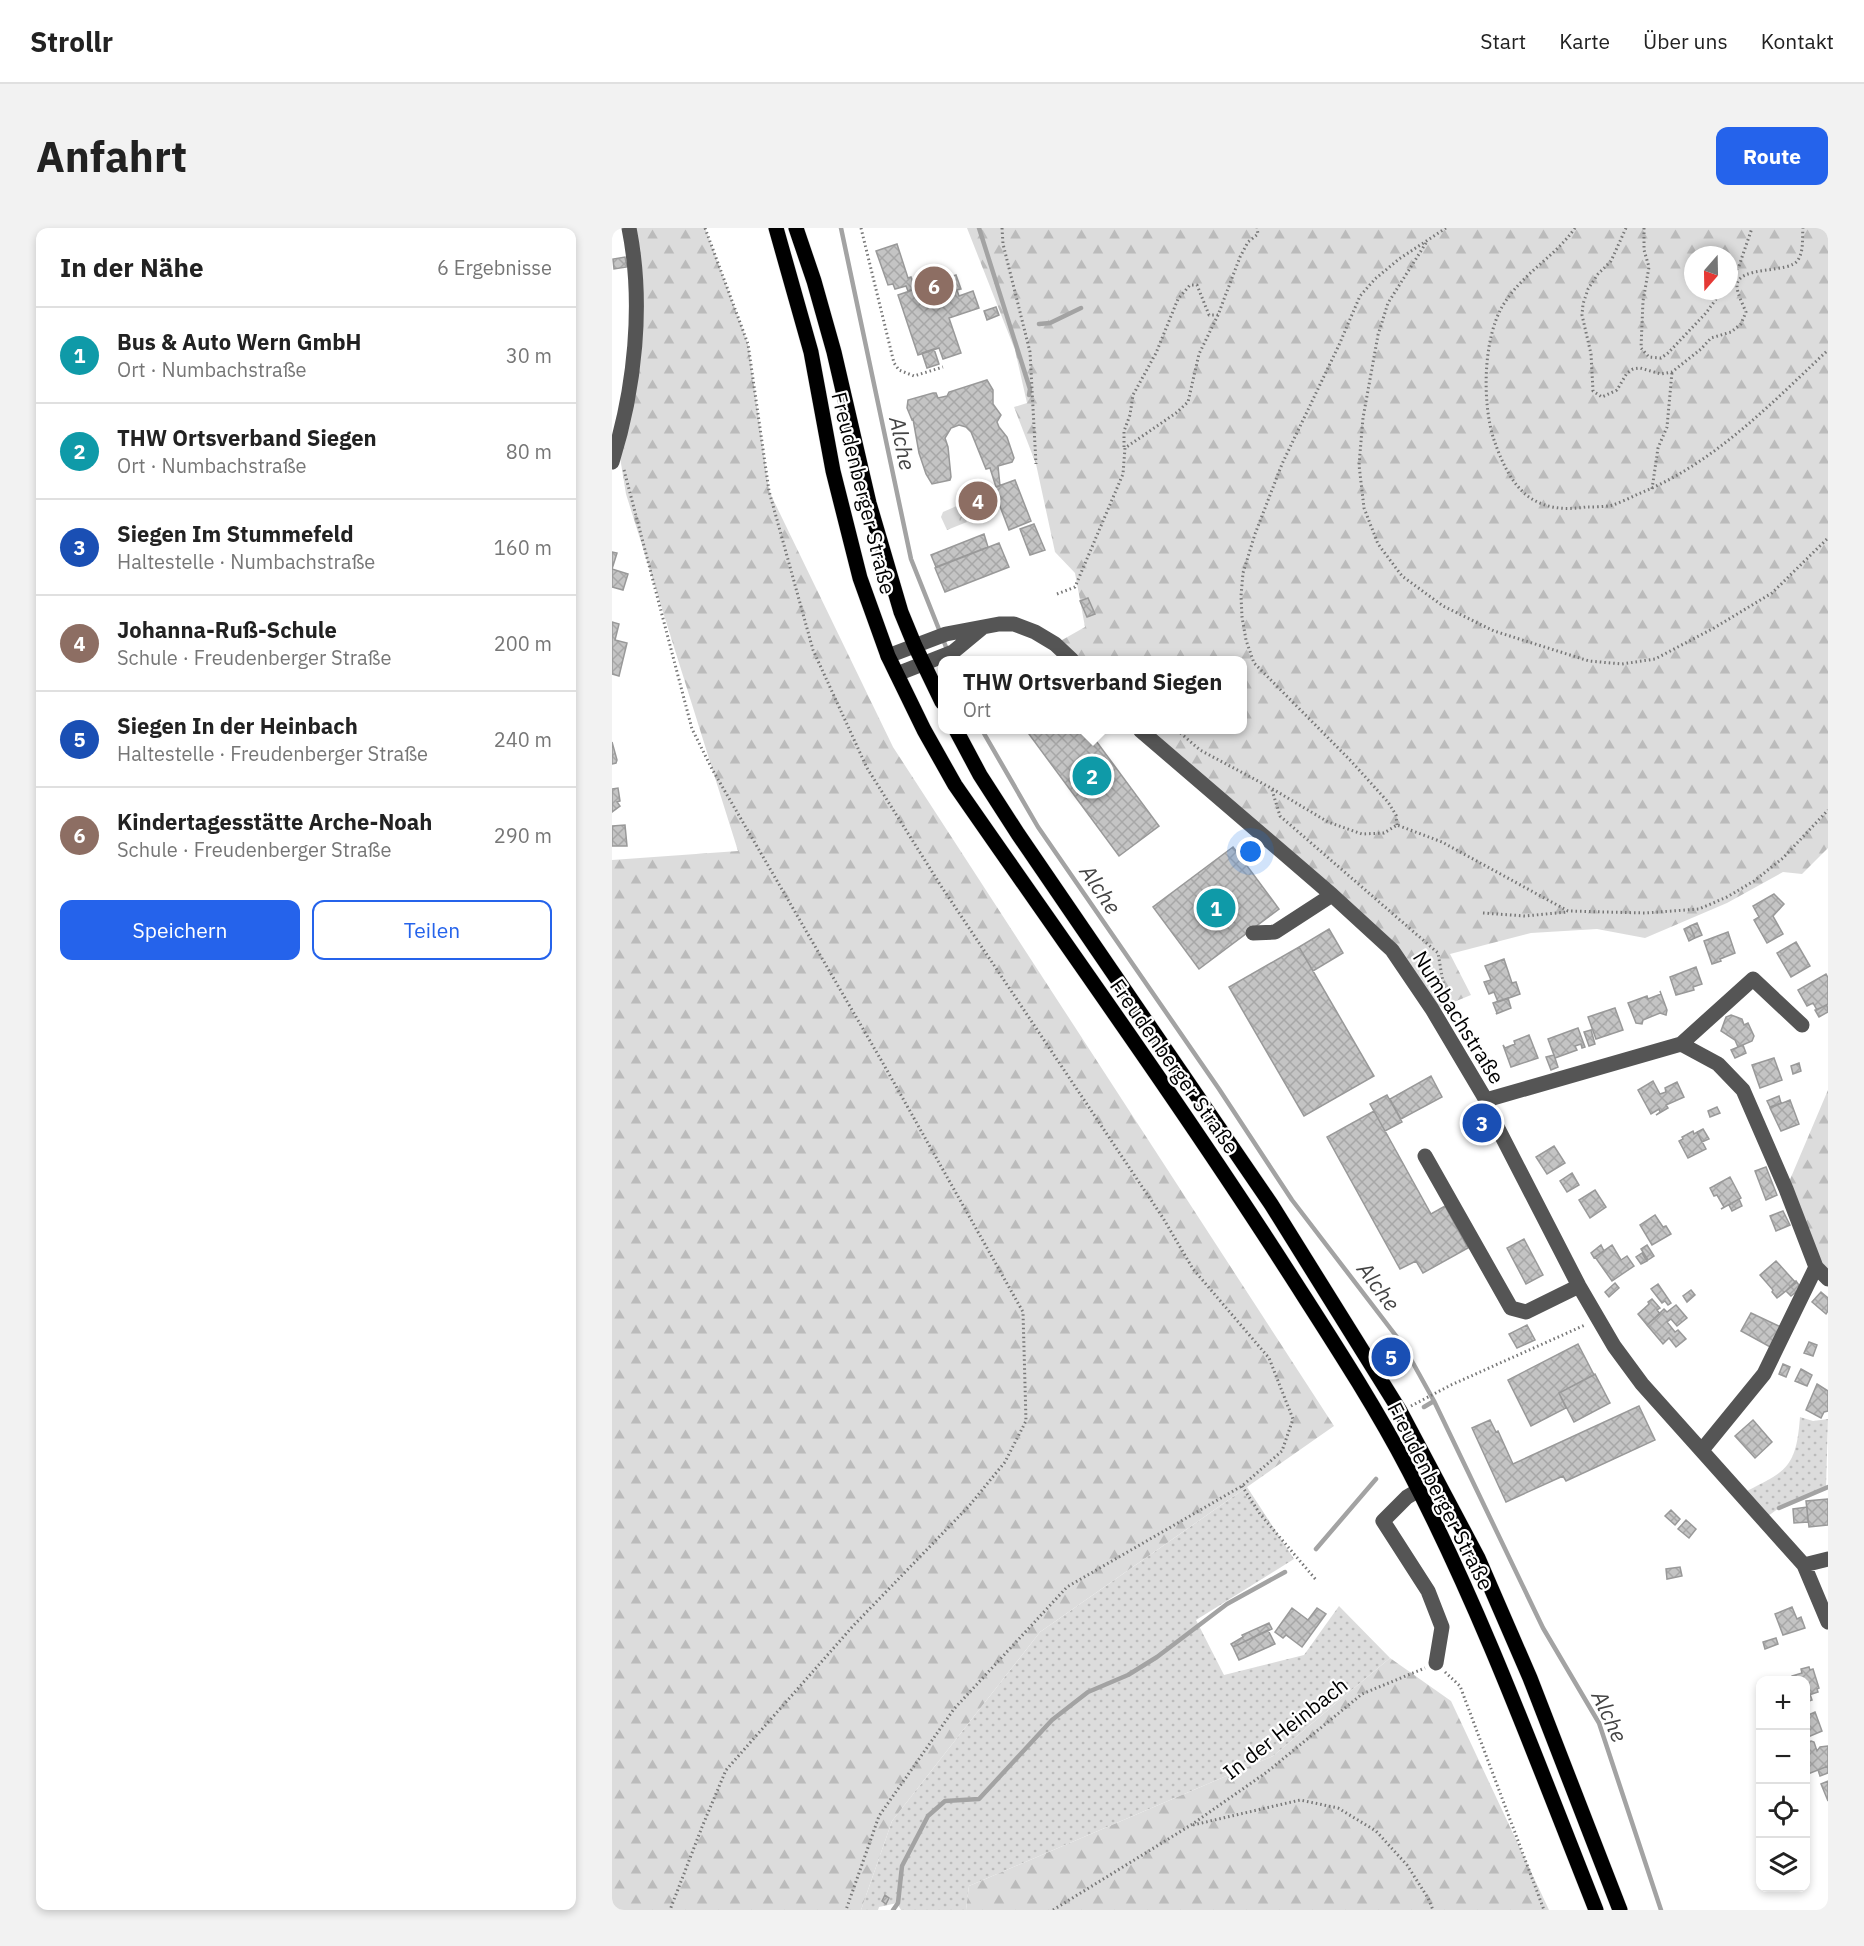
<!DOCTYPE html>
<html lang="de">
<meta charset="utf-8">
<style>
body{margin:0;font-family:"IBM Plex Sans",sans-serif;background:#f2f2f2;color:#222}
.controls{position:absolute;right:18px;bottom:18px;display:grid;overflow:hidden;border-radius:12px;box-shadow:0 3px 9px #0003}
.controls button{width:54px;height:54px;display:grid;place-items:center;padding:0;border:0;border-bottom:2px solid #e0e0e0;background:#fff;color:#222;font:30px sans-serif}
.compass{position:absolute;left:1072px;top:18px;width:54px;height:54px;border-radius:50%;background:#fff;box-shadow:0 3px 9px #0003;rotate:200deg}
.you{position:absolute;left:639px;top:624px;width:21px;height:21px;margin:-15px;border:4px solid #fff;border-radius:50%;background:#1a73e8;box-shadow:0 0 0 9px #1a73e833}
.badge{display:grid;place-items:center;width:39px;height:39px;border-radius:50%;background:#2563eb;color:#fff;font-size:20px;font-weight:700}
.pin{position:absolute;translate:-50% -50%;border:3px solid #fff;box-shadow:0 2px 6px #0006}
.popup{position:absolute;left:326px;top:428px;width:309px;height:78px;box-sizing:border-box;display:grid;place-content:center;border-radius:12px;background:#fff;filter:drop-shadow(0 2px 4px #0005);font-size:20px;white-space:nowrap;color:#767676}
.popup b{font-size:22px;color:#222}
.popup::after{content:'';position:absolute;left:50%;top:100%;margin-left:-12px;border:12px solid transparent;border-top-color:#fff}
.list{margin:0;padding:0;list-style:none}
h2{display:flex;justify-content:space-between;align-items:center;height:78px;margin:0;padding:0 24px;font-size:26px}
h2 small{font-size:20px;font-weight:400;color:#767676}
.list li{display:grid;grid-template-columns:39px 1fr auto;gap:18px;align-items:center;box-sizing:border-box;height:96px;padding:0 24px;border-top:2px solid #e0e0e0}
.list b{display:block;font-size:22px;white-space:nowrap}
.list p{margin:0;font-size:20px;white-space:nowrap;color:#767676}
.list em{font-size:20px;font-style:normal;color:#767676}
.actions{display:flex;gap:12px;padding:18px 24px}
.actions a{flex:1;padding:14px 0;border:2px solid #2563eb;border-radius:12px;text-align:center;font-size:21px;color:#2563eb}
.actions .main{background:#2563eb;color:#fff}
.icon{flex:none;width:33px;height:33px;fill:none;stroke:currentColor;stroke-width:2;stroke-linecap:round;stroke-linejoin:round}
.map{position:relative;flex:none;width:1216px;height:1682px;overflow:hidden;border-radius:12px}
header{display:flex;align-items:center;gap:36px;box-sizing:border-box;height:84px;padding:0 30px;background:#fff;border-bottom:2px solid #e0e0e0}
header strong{font-size:28px}
nav{display:flex;gap:33px;margin-inline-start:auto;font-size:21px}
.intro{display:flex;align-items:center;justify-content:space-between;box-sizing:border-box;height:144px;padding:0 36px}
h1{margin:0;font-size:42px}
.button{padding:15px 27px;border-radius:12px;background:#2563eb;color:#fff;font-size:21px;font-weight:700}
main{display:flex;gap:36px;padding:0 36px}
aside{flex:1;background:#fff;border-radius:12px;box-shadow:0 3px 9px #0003}
.map>svg:first-child{display:block}
.grass{fill:url(#grass-dots)}
.forest{fill:url(#forest-firs);fill-rule:evenodd}
.park{fill:url(#park-crowns)}
.lines{fill:none;stroke-linecap:round;stroke-linejoin:round}
.stream{stroke:#a3a3a3;stroke-width:4.5}
.building{fill:url(#building-cross-hatch);stroke:#999;stroke-width:1.5}
.major-casing{stroke:#dbdbdb;stroke-width:16}
.path{stroke:#777;stroke-width:3;stroke-dasharray:1.5 3;stroke-linecap:butt}
.minor{stroke:#555;stroke-width:15}
.major{stroke:#000;stroke-width:15}
.labels{text-anchor:middle;dominant-baseline:central;stroke-width:4.5;stroke-linejoin:round;paint-order:stroke}
.street-label{font-size:21px;fill:#000;stroke:#fff}
.water-label{font-size:22px;font-style:italic;fill:#444;stroke:#fff}
</style>
<header>
<strong>Strollr</strong>
<nav><a>Start</a><a>Karte</a><a>Über uns</a><a>Kontakt</a></nav>
</header>
<div class="intro"><h1>Anfahrt</h1><a class="button">Route</a></div>
<main>
<aside>
<h2>In der Nähe<small>6 Ergebnisse</small></h2>
<ul class="list">
<li><span class="badge" style="background:#0f9aa8">1</span><div><b>Bus &amp; Auto Wern GmbH</b><p>Ort · Numbachstraße</p></div><em>30 m</em></li>
<li><span class="badge" style="background:#0f9aa8">2</span><div><b>THW Ortsverband Siegen</b><p>Ort · Numbachstraße</p></div><em>80 m</em></li>
<li><span class="badge" style="background:#1a4fb4">3</span><div><b>Siegen Im Stummefeld</b><p>Haltestelle · Numbachstraße</p></div><em>160 m</em></li>
<li><span class="badge" style="background:#8d6e63">4</span><div><b>Johanna-Ruß-Schule</b><p>Schule · Freudenberger Straße</p></div><em>200 m</em></li>
<li><span class="badge" style="background:#1a4fb4">5</span><div><b>Siegen In der Heinbach</b><p>Haltestelle · Freudenberger Straße</p></div><em>240 m</em></li>
<li><span class="badge" style="background:#8d6e63">6</span><div><b>Kindertagesstätte Arche-Noah</b><p>Schule · Freudenberger Straße</p></div><em>290 m</em></li>
</ul>
<div class="actions"><a class="main">Speichern</a><a>Teilen</a></div>
</aside>
<div class="map">
<svg width="1216" height="1682" viewBox="0 0 1216 1682">
<defs>
<pattern id="grass-dots" width="8" height="8" patternUnits="userSpaceOnUse" patternTransform="scale(1.5)"><rect width="8" height="8" fill="#dcdcdc"/><path d="M2 2h.1M6 6h.1" fill="none" stroke="#bbb" stroke-width="1.8" stroke-linecap="round"/></pattern>
<pattern id="forest-firs" width="22" height="20" patternUnits="userSpaceOnUse" patternTransform="scale(1.5)"><rect width="22" height="20" fill="#dcdcdc"/><path d="M5 1l3.5 6h-7zM16 11l3.5 6h-7z" fill="#bbb"/></pattern>
<pattern id="park-crowns" width="20" height="18" patternUnits="userSpaceOnUse" patternTransform="scale(1.5)"><rect width="20" height="18" fill="#dcdcdc"/><path d="M2 6a3 3 0 1 1 6 0M12 15a3 3 0 1 1 6 0" fill="none" stroke="#bbb"/></pattern>
<pattern id="building-cross-hatch" width="8" height="8" patternUnits="userSpaceOnUse" patternTransform="scale(1.5)"><rect width="8" height="8" fill="#c4c4c4"/><path d="M0 0l8 8M0 8l8-8" fill="none" stroke="#a7a7a7"/></pattern>
</defs>
<rect width="100%" height="100%" fill="#fff"/>
<path class="grass" d="M1188 1189 1201 1193 1216 1191 1214 1259 1167 1280 1152 1291 1129 1266C1173 1243 1184 1243 1188 1189Z
M635 1259 682 1331 584 1392 612 1447 692 1427 727 1378 778 1430 661 1528 357 1658 354 1682H289L285 1675 267 1679 266 1682H249L280 1593 428 1404Z"/>
<path class="forest" d="M17 0H93L136 116 157 263 281 519 722 1198 428 1404 280 1593 249 1682H0V632L126 623 14 266 6 217 24 116Z
M355 0H1216V620L1190 646 1171 644 1115 675 1033 710 985 701 919 705 838 726 859 767 832 778 820 781 780 722 528 502H630V432H460L443 416 473 399 463 345 443 324 424 236 402 179 415 175 403 122ZM1081 27H1117V63H1081Z
M1216 862V1051L1174 961Z
M778 1430 839 1473 937 1682H354L357 1658 661 1528Z"/>
<path class="park" d="M347 277 355 294 335 302 329 289 331 284Z"/>
<g class="lines">
<path class="stream" d="M229 0 299 331 336 424
M367 0 418 161 417 167
M427 96 438 95 469 80
M370 502 426 599 607 861 680 972 791 1117 822 1173 931 1400 987 1495 1049 1682
M812 1179 822 1173
M1167 1280 1216 1259
M704 1321 764 1251
M281 1682 286 1675 290 1638 316 1588 333 1573 367 1571 440 1492 476 1464 516 1447 545 1429 615 1376 673 1344"/>
</g>
<path class="building" d="M285 16 296 50 299 49 303 61 296 63 294 58 283 61 281 56 276 57 264 23Z
M13 29 15 39 2 41 1 31Z
M344 47 349 61 345 62 347 68 361 63 367 80 337 90 349 125 331 131 327 120 306 127 286 67Z
M384 79 387 87 375 92 372 83Z
M322 121 327 136 315 140 310 125Z
M375 152 381 162V176L389 187 385 194 387 199 395 209 402 230 400 234 386 238 388 258 384 259 378 240 374 241 359 204 354 199 347 197 339 200 333 210 336 219 339 249 338 252 320 256 314 246 307 225 301 191 300 192 295 180 296 172 321 165H324L326 170 335 168 337 164Z
M403 252 419 293 397 302 381 260Z
M422 296 433 322 418 327 408 301Z
M372 306 376 319 324 339 319 327Z
M387 315 397 339 333 364 323 340Z
M0 324 5 325 0 341 16 346 11 362 0 359Z
M476 370 483 386 475 389 468 373Z
M0 394 7 396 3 412 15 415 7 448 0 446Z
M414 502H476L547 598 507 628Z
M0 514 5 532 4 535 0 536Z
M6 560 8 573 5 574 8 578 0 584V561Z
M13 597 15 618H0V598Z
M621 619 667 681 587 741 541 679Z
M1162 666 1172 676 1161 688 1171 706 1155 715 1142 692 1147 689 1141 678Z
M1085 695 1090 707 1083 710 1078 698Z
M1078 698 1083 710 1077 713 1072 701Z
M717 701 731 725 701 743 687 719Z
M1116 704 1123 725 1108 731 1109 733 1100 736 1092 713Z
M1184 714 1198 738 1179 749 1165 725Z
M687 719 762 848 692 888 617 759Z
M892 731 900 755 904 754 908 766 886 774 882 764 877 766 872 754 879 752 873 738Z
M1084 739 1090 756 1081 759 1082 762 1064 767 1058 749Z
M1214 746 1216 750V776L1205 782 1201 775 1195 778 1186 762Z
M1048 763 1055 782 1054 787 1048 785 1031 792 1030 796 1024 795 1016 775 1035 768 1036 771 1049 766Z
M896 770 899 780 884 786 885 785 881 775Z
M1215 777 1216 784 1207 789 1203 782Z
M1003 780 1011 802 984 811 976 789Z
M1119 787 1130 791 1132 797 1136 795 1142 808 1140 813 1126 819 1123 812 1109 803 1114 789Z
M966 800 973 819 970 820 969 816 963 818 965 822 943 830 936 811Z
M979 802 983 816 977 818 972 804Z
M917 807 926 830 899 839 891 817 893 820 903 816 902 813Z
M1131 817 1134 825 1123 830 1119 822Z
M942 827 946 839 939 842 934 829Z
M1162 830 1170 852 1148 860 1140 837Z
M1187 835 1189 843 1181 846 1179 838Z
M819 848 830 869 789 891 778 871Z
M1041 853 1048 866 1054 864 1053 860 1065 854 1072 869 1054 877 1056 880 1044 887 1048 884 1047 881 1039 886 1026 862Z
M775 867 790 894 773 903 758 876Z
M1167 868 1169 875 1158 879 1155 873Z
M1178 872 1187 896 1169 903 1158 880Z
M1105 879 1108 885 1098 889 1096 883Z
M762 883 819 986 833 978 856 1020 811 1045 804 1033 788 1041 715 909Z
M1091 901 1097 911 1090 914 1085 904Z
M1081 903 1082 906 1085 904 1094 921 1076 930 1067 913 1071 911 1070 909Z
M942 918 953 935 935 946 924 929Z
M1154 939 1165 967 1154 972 1143 943Z
M960 945 967 957 955 964 948 953Z
M1118 949 1129 970 1109 981 1112 979 1105 967 1102 968 1098 960Z
M983 962 994 979 978 990 967 972Z
M1127 971 1130 978 1120 983 1117 977Z
M1171 983 1178 997 1164 1003 1158 988Z
M1043 987 1051 999 1054 998 1059 1006 1040 1017 1028 997Z
M912 1011 931 1047 914 1056 895 1020Z
M989 1017 992 1023 982 1030 979 1025Z
M1000 1017 1009 1032 1015 1028 1022 1038 1000 1053 983 1029Z
M1035 1017 1042 1028 1036 1032 1029 1021Z
M1030 1025 1035 1033 1029 1036 1024 1029Z
M1164 1033 1184 1055 1165 1070 1160 1064 1161 1062 1148 1047Z
M1184 1053 1189 1060 1179 1068 1174 1063Z
M1003 1055 1007 1060 997 1069 993 1064Z
M1046 1056 1059 1075 1056 1077 1053 1073 1050 1075 1039 1061Z
M1079 1062 1083 1067 1075 1074 1071 1068Z
M1209 1064 1216 1070V1083L1214 1086 1200 1074Z
M1040 1071 1048 1080 1045 1082 1048 1086 1035 1097 1026 1086 1037 1076 1036 1074Z
M1064 1077 1075 1090 1065 1098 1059 1091 1055 1094 1063 1104 1066 1102 1074 1111 1064 1119 1057 1110 1051 1116 1035 1097 1052 1081 1055 1084Z
M1139 1085 1171 1100 1160 1120 1129 1103Z
M915 1097 923 1112 905 1120 897 1106Z
M1197 1114 1205 1117 1201 1128 1192 1125Z
M966 1116 982 1147 947 1165 954 1180 919 1198 896 1152Z
M1171 1136 1178 1139 1174 1149 1167 1146Z
M1189 1141 1200 1147 1195 1158 1183 1153Z
M983 1146 998 1175 962 1194 947 1165Z
M1205 1156 1216 1163V1183L1212 1184 1209 1190 1194 1182Z
M1027 1178 1043 1212 954 1253 951 1248 894 1274 860 1200 878 1192 884 1204 886 1203 901 1236Z
M1141 1192 1160 1214 1143 1230 1123 1208Z
M1216 1271V1297L1197 1299 1194 1273Z
M1195 1279 1196 1294 1182 1295 1181 1281Z
M1059 1282 1068 1291 1063 1297 1053 1288Z
M1074 1292 1084 1301 1077 1310 1066 1301Z
M1068 1339 1070 1348 1055 1351 1054 1341Z
M1180 1379 1185 1391 1189 1389 1193 1400 1171 1407 1163 1386Z
M680 1380 696 1392 705 1380 714 1386 690 1419 674 1407 671 1410 663 1404Z
M657 1395 660 1401 621 1419 619 1416 631 1409 630 1407Z
M656 1402 663 1416 627 1432 621 1419Z
M1164 1410 1166 1416 1153 1421 1151 1414Z
M1197 1439 1198 1442 1201 1441 1207 1460 1205 1461 1206 1464 1194 1468V1452H1181L1180 1448 1190 1445 1189 1441Z
M1198 1466 1200 1472 1194 1474V1468Z
M1203 1484 1210 1503 1196 1509 1194 1502V1488Z
M1199 1513 1202 1514 1205 1523 1208 1519 1216 1518V1538L1196 1546 1194 1539V1515Z
M1216 1538V1545L1208 1548 1206 1542Z
M1216 1553V1573L1209 1556Z
M273 1667 277 1670 274 1676 270 1673Z"/>
<g class="lines">
<defs>
<path id="major" d="M164 0 199 124 221 243 248 350 276 428 312 502 343 557C456 720 572 881 679 1048 720 1112 762 1176 797 1243 871 1385 925 1534 984 1682
M184 0 202 53 222 124 257 275 289 384 303 418 330 474
M344 502 368 547 406 606 659 976 788 1183 866 1330 918 1450 1008 1682"/>
</defs>
<use href="#major" class="major-casing"/>
<path class="path" d="M93 0 136 116 157 263 201 422 255 540 329 658 551 990 581 1041 657 1130 681 1191 670 1223 630 1258 455 1359 342 1481 267 1588 234 1682
M249 0 282 135 287 142 302 148 331 139
M390 0 391 16 418 124 424 236
M963 0C942 30 909 46 890 79 871 112 870 176 882 212 889 232 899 256 917 269 934 281 954 282 974 279 982 279 992 279 1001 277 1009 274 1018 270 1026 266 1100 237 1159 176 1216 122
M1014 0 999 33 986 46 976 61 971 76 970 87 979 126 981 163 990 169 1005 162 1015 145 1021 141 1028 140 1049 146 1060 144 1089 121 1099 110 1119 104 1129 96 1134 84C1131 77 1125 65 1125 58 1125 37 1178 46 1186 32 1192 22 1190 11 1191 0
M1032 0V22L1037 39 1031 73 1029 120 1037 129 1049 130 1056 125 1094 85 1110 63
M814 15 776 75 766 107 751 190 747 237 752 280 766 316 790 348 831 378 882 403 977 433 1010 436 1043 431 1102 400 1160 365 1216 310
M1117 53 1127 38 1140 0
M512 219V203L518 187 521 167 544 125 566 71 578 57H585L597 87H606
M12 242 80 501 100 541 272 837 411 1084 414 1193 393 1234 357 1278 241 1398 114 1542 90 1599 58 1682
M1040 261 1046 220 1055 199 1060 144
M445 366 463 359 511 246 513 220 564 185 576 174 587 126 606 87 628 29 636 14 646 6 645 0
M565 502 588 522 659 560 716 594 750 606 772 605 785 597 830 614 956 683 1033 685 1087 681 1115 669 1142 653 1171 630 1216 582
M660 562 668 588 826 725 833 766 829 771
M785 597 784 587 776 574 739 533 642 435 634 412 630 389 629 368 631 345 643 306 670 236 727 117 748 68 763 51 787 31 834 0
M871 685 913 688 955 684
M799 1178 839 1157 973 1097
M630 1258 648 1286 705 1353
M833 1444 848 1458 932 1682
M581 1597 688 1572 726 1580 764 1603 795 1637 816 1670 821 1682
M441 1682 579 1597 655 1544 750 1466 813 1440"/>
<path class="minor" d="M0 234C23 161 32 75 17 0
M276 428 334 406 387 396H402L423 404 443 416 460 432
M285 446 341 424 370 400
M528 502 720 667 780 722 820 781 874 872 880 889 967 1058 1002 1118 1030 1156 1192 1337 1216 1394
M641 705 663 704 720 667
M1069 816 1141 751 1190 797
M874 872 1069 816 1106 836 1131 862 1174 961 1204 1039 1216 1051
M813 928 899 1080 914 1084 967 1058
M1090 1222 1152 1146 1204 1039
M807 1262 795 1269 771 1293 816 1363 830 1399 824 1435
M1192 1337 1216 1331"/>
<use href="#major" class="major"/>
</g>
<g class="labels">
<g class="street-label">
<text transform="translate(252 265) rotate(76)">Freudenberger Straße</text>
<text transform="translate(847 789) rotate(58)">Numbachstraße</text>
<text transform="translate(563 838) rotate(55)">Freudenberger Straße</text>
<text transform="translate(829 1268) rotate(63)">Freudenberger Straße</text>
<text transform="translate(673 1500) rotate(-38)">In der Heinbach</text>
</g>
<g class="water-label">
<text transform="translate(291 215) rotate(78)">Alche</text>
<text transform="translate(489 661) rotate(56)">Alche</text>
<text transform="translate(767 1058) rotate(53)">Alche</text>
<text transform="translate(998 1488) rotate(65)">Alche</text>
</g>
</g>
</svg>
<div class="controls">
<button>+</button>
<button>−</button>
<button><svg class="icon" aria-label="locate" viewBox="0 0 24 24"><circle cx="12" cy="12" r="6"/><path d="M12 2v4M12 18v4M2 12h4M18 12h4"/></svg></button>
<button><svg class="icon" aria-label="layers" viewBox="0 0 24 24"><path d="M12 4l9 5-9 5-9-5zM3 14l9 5 9-5"/></svg></button>
</div>
<svg class="compass" viewBox="-18 -18 36 36"><path d="M0-13l5 13h-10z" fill="#e53935"/><path d="M0 13l5-13h-10z" fill="#767676"/></svg>
<div class="you"></div>
<div class="pin badge" style="left:604px;top:680px;background:#0f9aa8">1</div>
<div class="pin badge" style="left:480px;top:548px;background:#0f9aa8">2</div>
<div class="popup"><b>THW Ortsverband Siegen</b>Ort</div>
<div class="pin badge" style="left:870px;top:895px;background:#1a4fb4">3</div>
<div class="pin badge" style="left:366px;top:273px;background:#8d6e63">4</div>
<div class="pin badge" style="left:779px;top:1129px;background:#1a4fb4">5</div>
<div class="pin badge" style="left:322px;top:58px;background:#8d6e63">6</div>
</div>
</main>
